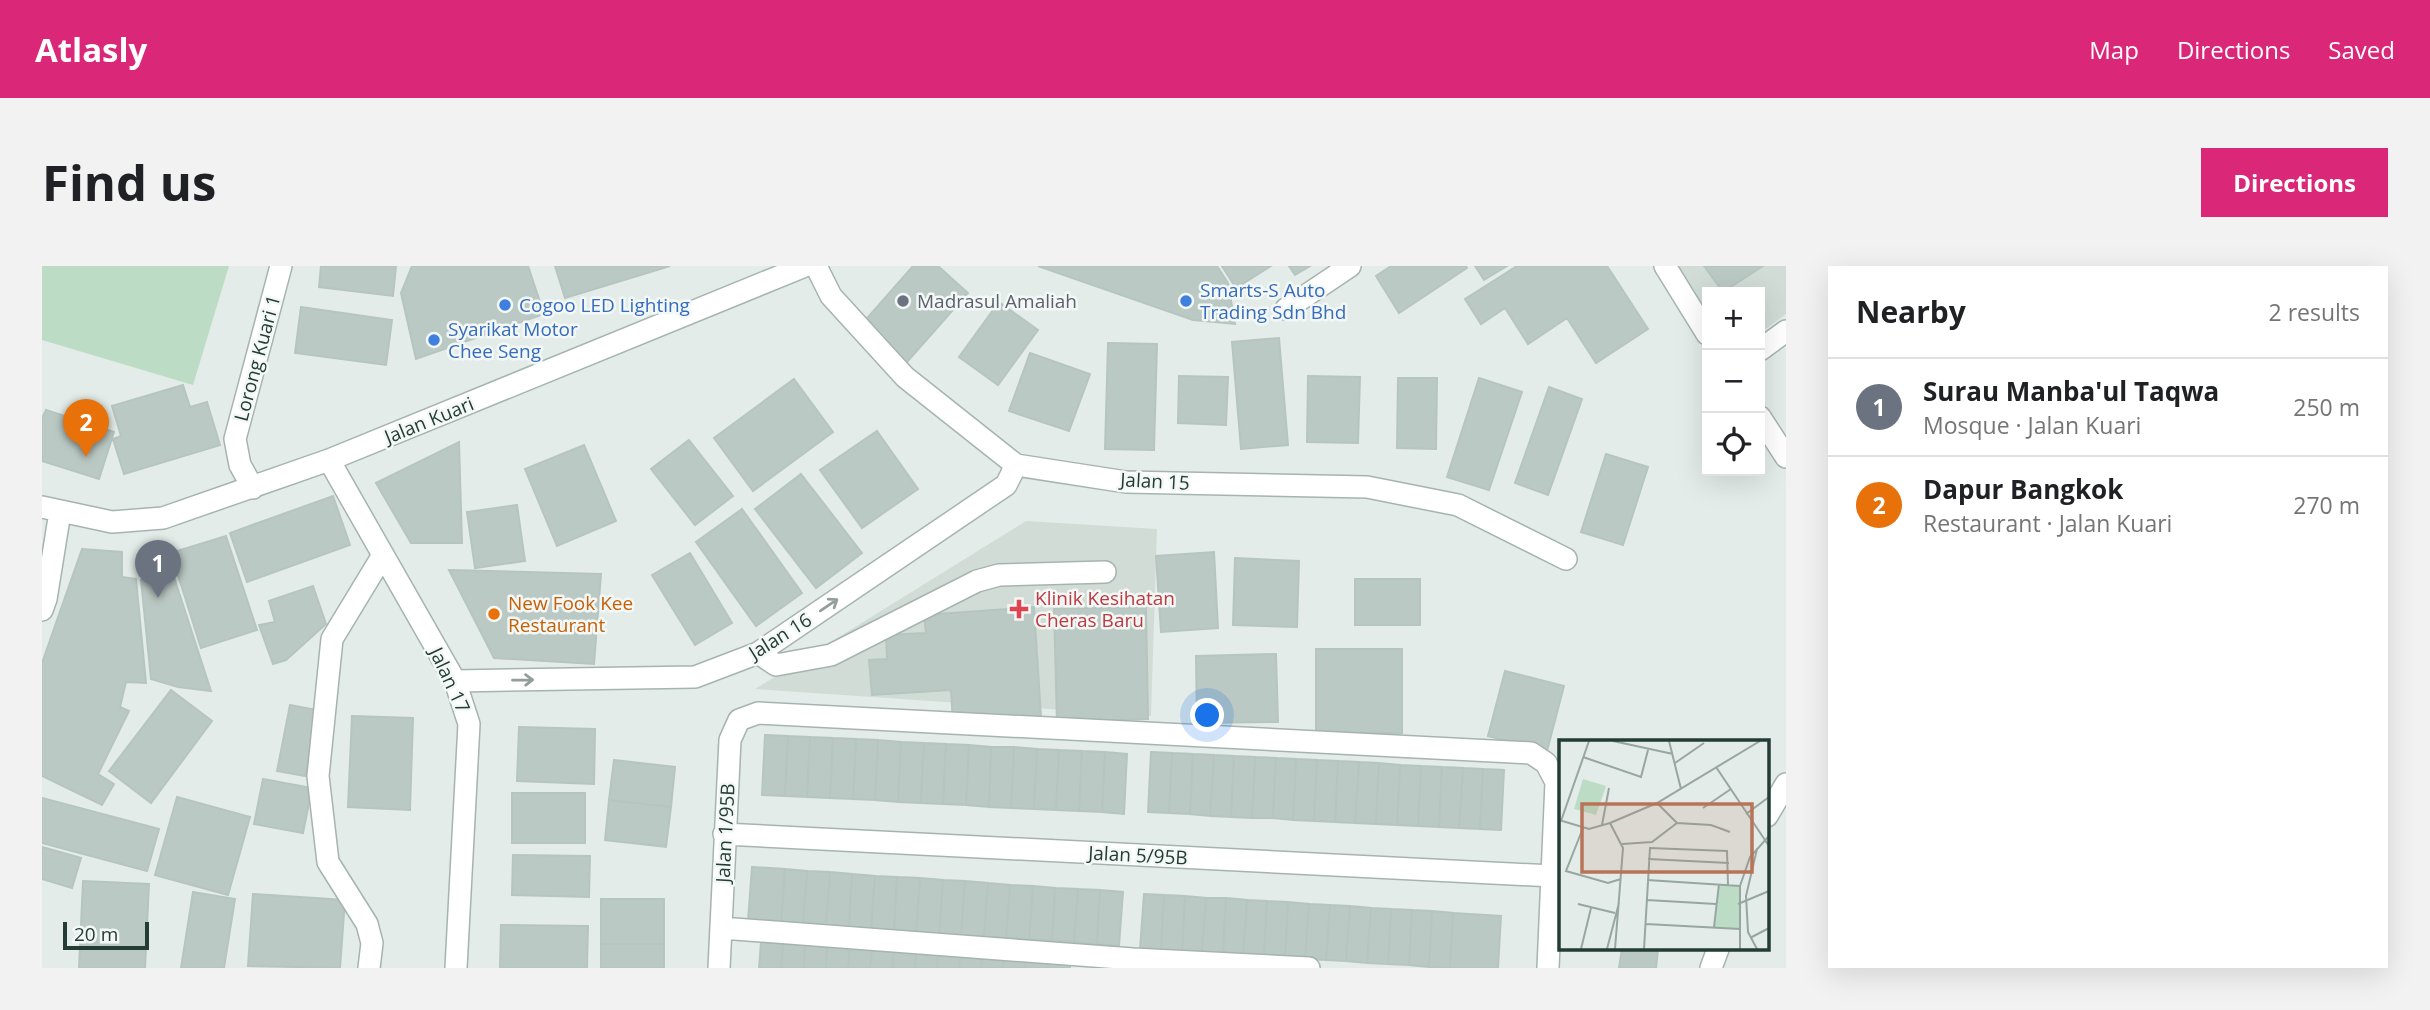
<!DOCTYPE html>
<meta charset="utf-8">
<style>
body{margin:0;font-family:"Open Sans",sans-serif;background:#f2f2f2;color:#202124}
.controls{position:absolute;right:21px;top:21px;display:grid;overflow:hidden;border-radius:0px;box-shadow:0 7px 28px #0002}
.controls button{width:63px;height:63px;display:grid;place-items:center;padding:0;border:0;border-bottom:2px solid #e0e0e0;background:#fff;color:#202124;font:35px sans-serif}
.scale{position:absolute;left:21px;bottom:18px;width:86px;box-sizing:border-box;padding-left:7px;border:4px solid #243c36;border-top:0;font-size:19px;line-height:24px;white-space:nowrap;color:#243c36;-webkit-text-stroke:5px #f3f8f6;paint-order:stroke}
.you{position:absolute;left:1166px;top:450px;width:24px;height:24px;margin:-18px;border:5px solid #fff;border-radius:50%;background:#1a73e8;box-shadow:0 0 0 10px #1a73e833}
.badge{display:grid;place-items:center;width:46px;height:46px;border-radius:50%;background:#db2777;color:#fff;font-size:23px;font-weight:700}
.pin{position:absolute;translate:-50% -58px;filter:drop-shadow(0 2px 4px #0008)}
.pin::after{content:'';position:absolute;top:37px;width:24px;height:21px;background:inherit;clip-path:polygon(0 0,100% 0,50% 100%)}
.list{margin:0;padding:0;list-style:none}
h2{display:flex;justify-content:space-between;align-items:center;height:91px;margin:0;padding:0 28px;font-size:30px}
h2 small{font-size:23px;font-weight:400;color:#757577}
.list li{display:grid;grid-template-columns:46px 1fr auto;gap:21px;align-items:center;box-sizing:border-box;height:98px;padding:0 28px;border-top:2px solid #e0e0e0}
.list b{display:block;font-size:26px;white-space:nowrap}
.list p{margin:0;font-size:23px;white-space:nowrap;color:#757577}
.list em{font-size:23px;font-style:normal;color:#757577}
.icon{flex:none;width:38px;height:38px;fill:none;stroke:currentColor;stroke-width:2;stroke-linecap:round;stroke-linejoin:round}
.map{position:relative;flex:none;width:1744px;height:702px;overflow:hidden;border-radius:0px}
header{display:flex;align-items:center;gap:42px;box-sizing:border-box;height:98px;padding:0 35px;background:#db2777;color:#fff}
header strong{font-size:33px}
nav{display:flex;gap:38px;margin-inline-start:auto;font-size:24px}
.intro{display:flex;align-items:center;justify-content:space-between;box-sizing:border-box;height:168px;padding:0 42px}
h1{margin:0;font-size:49px}
.button{padding:18px 32px;border-radius:0px;background:#db2777;color:#fff;font-size:24px;font-weight:700}
main{display:flex;gap:42px;padding:0 42px}
aside{flex:1;background:#fff;border-radius:0px;box-shadow:0 7px 28px #0002}
.map>svg:first-child{display:block}
.built{fill:#d1dcd7}
.green{fill:#bddcc6}
.building{fill:#bbc9c4;stroke:#b6c5bf;stroke-width:2}
.lines{fill:none;stroke-linecap:round;stroke-linejoin:round}
.minor-casing{stroke:#a6b4af;stroke-width:24}
.minor{stroke:#fff;stroke-width:21}
.oneway{stroke:#929e9a}
.worship-dot{fill:#6b7280;stroke:#f3f8f6;stroke-width:2.5}
.shop-dot{fill:#3f7fe0;stroke:#f3f8f6;stroke-width:2.5}
.health-dot{fill:#e0444e;stroke:#f3f8f6;stroke-width:2.5}
.food-dot{fill:#e8710a;stroke:#f3f8f6;stroke-width:2.5}
.labels{text-anchor:middle;dominant-baseline:central;stroke-width:5;stroke-linejoin:round;paint-order:stroke}
.shop-label{font-size:19px;fill:#366cbe;stroke:#f3f8f6;text-anchor:start}
.worship-label{font-size:19px;fill:#5b616d;stroke:#f3f8f6;text-anchor:start}
.street-label{font-size:19px;fill:#243c36;stroke:#f3f8f6}
.health-label{font-size:19px;fill:#be3a42;stroke:#f3f8f6;text-anchor:start}
.food-label{font-size:19px;fill:#c56008;stroke:#f3f8f6;text-anchor:start}
.inset-road{fill:none;stroke:#97a6a1;stroke-width:2}
.view{fill:#b87458;fill-opacity:0.15;stroke:#b87458;stroke-width:3.5}
.inset-edge{fill:none;stroke:#243c36;stroke-width:3.5}
</style>
<header>
<strong>Atlasly</strong>
<nav><a>Map</a><a>Directions</a><a>Saved</a></nav>
</header>
<div class="intro"><h1>Find us</h1><a class="button">Directions</a></div>
<main>
<div class="map">
<svg width="1744" height="702" viewBox="0 0 1744 702">
<rect width="100%" height="100%" fill="#e3ece8"/>
<path class="built" d="M1636 0H1744V48L1718 67V26H1665V47Z
M984 255 1115 263 1109 450 713 423Z"/>
<path class="green" d="M0 0H187L151 119 0 74Z"/>
<path class="building" d="M279 0H354L351 30 277 21Z
M370 0H486L502 48 374 93 359 27Z
M513 0H628L523 32Z
M871 0H896L926 27 864 97 820 58Z
M996 0H1175L1186 17 1193 58 1151 54Z
M1180 0H1229L1194 22Z
M1247 0H1268L1253 9Z
M1349 0H1424L1425 2 1357 47 1334 10Z
M1433 0H1465L1442 14Z
M1475 0H1565L1606 63 1554 97 1525 52 1486 78 1463 42 1439 58 1423 33Z
M1662 0H1721L1681 26Z
M957 36 996 64 956 119 917 91Z
M259 41 350 54 344 99 253 87Z
M1237 72 1246 179 1199 183 1190 76Z
M1066 77 1115 78 1112 184 1063 183Z
M988 87 1048 108 1027 165 967 145Z
M1137 110 1186 111 1184 159 1136 157Z
M1266 110 1318 111 1316 177 1265 176Z
M1356 112H1395L1394 183 1355 182Z
M1437 112 1480 126 1447 224 1405 211Z
M752 113 791 166 711 225 672 172Z
M141 119 148 141 165 136 178 179 82 208 71 173 79 170 70 140Z
M1507 121 1540 133 1506 229 1473 217Z
M4 144 72 166 57 213 0 195V152Z
M835 165 876 223 820 262 778 204Z
M647 174 691 230 653 259 609 203Z
M417 176 420 277H369L334 217Z
M542 179 574 255 515 280 483 203Z
M1564 188 1606 201 1581 279 1539 266Z
M759 208 820 287 774 322 713 243Z
M291 230 308 279 205 316 188 267Z
M475 239 483 295 433 302 425 246Z
M700 243 760 327 714 360 654 276Z
M184 270 215 364 159 382 129 287Z
M40 283 80 286V311L94 313 104 417 84 416 78 441 87 445 56 508 72 518 60 539 0 510V397Z
M1172 286 1176 362 1119 366 1114 290Z
M648 287 690 357 653 379 610 309Z
M1193 292 1257 295 1255 361 1191 359Z
M407 304 559 308 552 398 452 392Z
M131 308 169 425 136 421 109 413 99 314Z
M1313 313H1378V359H1313Z
M271 320 284 358 244 394 231 398 217 359 233 356 227 335Z
M992 341 999 451 911 457 909 424 830 429 827 394 845 393 844 369 884 367 882 349Z
M1104 341 1106 453 1015 456 1012 343Z
M1274 383H1360V467H1274Z
M1234 388 1236 456 1155 457 1154 390Z
M1463 405 1522 420 1505 485 1446 470Z
M129 424 170 455 109 537 67 505Z
M248 439 275 444 263 510 235 505Z
M310 450 371 452 368 544 306 541Z
M477 461 553 463 552 518 475 515Z
M723 469 746 470 743 530 720 529Z
M746 470 768 471 765 531 743 530Z
M768 471 791 472 788 532 765 531Z
M791 472 814 473 811 533 788 532Z
M814 473 836 474 833 534 811 533Z
M836 474 859 476 856 536 833 534Z
M859 476 882 477 879 537 856 536Z
M882 477 904 478 901 538 879 537Z
M904 478 927 479 924 539 901 538Z
M927 479 949 481 947 541 924 539Z
M949 481H972L969 542 947 541Z
M972 481 995 483 992 543 969 542Z
M995 483 1017 484 1014 544 992 543Z
M1017 484 1040 485 1037 545 1014 544Z
M1040 485 1063 486 1060 546 1037 545Z
M1063 486 1085 488 1082 548 1060 546Z
M1109 486 1130 487 1127 547 1106 546Z
M1130 487 1151 488 1148 548 1127 547Z
M1151 488 1172 489 1168 550 1148 548Z
M1172 489 1192 490 1189 551 1168 550Z
M1192 490 1213 491 1210 552 1189 551Z
M1213 491 1234 492 1231 552H1210Z
M1234 492 1254 493 1251 554 1231 552Z
M1254 493 1275 494 1272 555 1251 554Z
M572 494 633 501 629 541 567 534Z
M1275 494 1296 495 1293 556 1272 555Z
M1296 495 1317 496 1313 557 1293 556Z
M1317 496 1337 497 1334 558 1313 557Z
M1337 497 1358 499 1355 559 1334 558Z
M1358 499 1379 500 1376 560 1355 559Z
M1379 500 1400 501 1397 561 1376 560Z
M1400 501 1421 502 1417 562 1397 561Z
M1421 502 1441 503 1438 563 1417 562Z
M1441 503 1462 504 1459 564 1438 563Z
M221 513 270 522 261 567 212 558Z
M470 527H543V577H470Z
M135 531 208 551 186 629 113 609Z
M0 532 117 563 105 605 0 577Z
M567 534 629 541 624 581 563 574Z
M0 581 39 592 30 622 0 613Z
M471 589 548 590 547 631 470 629Z
M710 601 743 603 739 657 706 655Z
M743 603 765 605 761 658 739 657Z
M765 605 788 606 784 660 761 658Z
M788 606 810 608 807 662 784 660Z
M810 608 833 610 829 663 807 662Z
M833 610 855 611 852 664 829 663Z
M855 611 878 612 874 666 852 664Z
M878 612 901 614 897 668 874 666Z
M901 614 923 615 919 669 897 668Z
M41 615 107 618 103 702H37Z
M923 615 946 617 942 671 919 669Z
M946 617 968 619 964 672 942 671Z
M968 619 991 620 987 673 964 672Z
M991 620 1013 622 1010 675 987 673Z
M1013 622 1036 623 1032 676 1010 675Z
M1036 623 1058 624 1055 678 1032 676Z
M1058 624 1081 626 1077 680 1055 678Z
M151 626 193 633 182 702H139Z
M211 628 303 634 298 702 206 700Z
M1102 628 1122 629 1119 684 1098 683Z
M1122 629 1143 630 1140 685 1119 684Z
M1143 630 1164 632 1160 687 1140 685Z
M1164 632H1184L1181 688 1160 687Z
M1184 632 1205 634 1201 689 1181 688Z
M559 633H622V678H559Z
M1205 634 1225 635 1222 691 1201 689Z
M1225 635 1246 636 1243 692 1222 691Z
M1246 636 1267 638 1263 693 1243 692Z
M1267 638 1288 639 1284 694 1263 693Z
M1288 639 1308 640 1304 695 1284 694Z
M1308 640 1329 642 1325 697 1304 695Z
M1329 642 1349 643 1346 698 1325 697Z
M1349 643 1370 644 1367 699 1346 698Z
M1370 644 1390 645 1387 701 1367 699Z
M1390 645 1411 647 1408 702 1387 701Z
M1411 647 1459 650 1456 702H1408Z
M459 659 546 660 545 702H458Z
M719 676 741 678 739 702H717Z
M559 678H622V702H559Z
M741 678 763 679 762 702H739Z
M763 679 785 681 784 702H762Z
M785 681 808 683 806 702H784Z
M808 683 830 684 828 702H806Z
M1580 683H1616L1614 702H1577Z
M830 684 852 685 850 702H828Z
M852 685 874 687 873 702H850Z
M874 687 896 689 895 702H873Z
M896 689 918 690 917 702H895Z
M918 690 940 692 939 702H917Z
M940 692 962 693 961 702H939Z
M962 693 984 694 983 702H961Z
M984 694 1006 696V702H983Z
M1006 696 1028 698V702H1006Z"/>
<g class="lines">
<defs>
<path id="minor" d="M774 0 789 30 863 111 974 199 1084 216 1325 221 1416 239 1524 293
M1623 0 1665 68
M1244 43 1308 0
M1718 84 1744 65
M1718 151 1744 191
M287 194 413 415 427 458 414 702
M211 222 198 199 193 173 239 0
M0 241 70 256 121 252 287 194 763 0
M0 344 4 333 18 246
M716 387 734 399 789 389 935 315 957 309 1063 306
M413 415 653 411 716 387 964 219 974 199
M1725 550 1744 518
M682 568 1510 610
M679 662 1091 693 1267 702
M327 702 330 677 325 658 286 596 276 510 290 373 341 289
M677 702 688 474 697 454 716 447 1489 487 1504 497 1514 516 1506 702
M1669 702 1676 683"/>
</defs>
<use href="#minor" class="minor-casing"/>
<use href="#minor" class="minor"/>
</g>
<defs><path id="oneway-shaft" d="M-6 0H5M1.5-3L5.5 0L1.5 3" fill="none" stroke-width="1.6" stroke-linecap="round" stroke-linejoin="round" transform="scale(1.75)"/></defs>
<g class="oneway">
<use href="#oneway-shaft" transform="translate(787 339) rotate(-34)"/>
<use href="#oneway-shaft" transform="translate(481 414) rotate(-1)"/>
</g>
<circle class="worship-dot" cx="861" cy="35" r="7"/>
<g class="shop-dot">
<circle cx="1144" cy="35" r="7"/>
<circle cx="463" cy="39" r="7"/>
<circle cx="392" cy="74" r="7"/>
</g>
<path class="health-dot" d="M973.5 332.5h7v7h7v7h-7v7h-7v-7h-7v-7h7z"/>
<circle class="food-dot" cx="452" cy="348" r="7"/>
<g class="labels">
<g class="shop-label">
<text x="1158" y="24">Smarts-S Auto<tspan x="1158" dy="22">Trading Sdn Bhd</tspan></text>
<text x="477" y="39">Cogoo LED Lighting</text>
<text x="406" y="63">Syarikat Motor<tspan x="406" dy="22">Chee Seng</tspan></text>
</g>
<g class="worship-label">
<text x="875" y="35">Madrasul Amaliah</text>
</g>
<g class="street-label">
<text transform="translate(215 92) rotate(-75)">Lorong Kuari 1</text>
<text transform="translate(387 154) rotate(-22)">Jalan Kuari</text>
<text transform="translate(1113 215) rotate(3)">Jalan 15</text>
<text transform="translate(738 370) rotate(-32)">Jalan 16</text>
<text transform="translate(408 414) rotate(65)">Jalan 17</text>
<text transform="translate(683 567) rotate(-87)">Jalan 1/95B</text>
<text transform="translate(1096 589) rotate(3)">Jalan 5/95B</text>
</g>
<g class="health-label">
<text x="993" y="332">Klinik Kesihatan<tspan x="993" dy="22">Cheras Baru</tspan></text>
</g>
<g class="food-label">
<text x="466" y="337">New Fook Kee<tspan x="466" dy="22">Restaurant</tspan></text>
</g>
</g>
<g transform="translate(1517 474)">
<rect width="210" height="210" fill="#e3ece8"/>
<path d="M24 39 47 46 37 75 15 69ZM160 144 181 146V189L155 187Z" fill="#bddcc6"/>
<path class="inset-road" d="M54 1 114 14M110 1 122 49M24 17 82 37 89 10M116 23 145 3M157 27 210 106M98 63 118 83 152 85 171 92M144 68 172 49M187 74 210 57M0 80 30 89 51 83 98 63 201 1M2 81 30 1M51 83 64 108 56 209M43 85 50 48M24 88 7 131 49 143 62 139M63 104 93 102 118 83M89 119 170 123M88 140 181 146M88 160 157 164M19 164 56 173M179 164 210 151M87 184 181 189M155 187 160 144M191 198 210 188M22 209 32 168M48 209 60 163M85 209 91 108 168 111 169 145M181 209V146L191 117 210 96M198 209 189 192 187 156 198 109"/>
<path class="view" d="M23 64H193V132H23Z"/>
<rect width="210" height="210" class="inset-edge"/>
</g>
</svg>
<div class="controls">
<button>+</button>
<button>−</button>
<button><svg class="icon" aria-label="locate" viewBox="0 0 24 24"><circle cx="12" cy="12" r="6"/><path d="M12 2v4M12 18v4M2 12h4M18 12h4"/></svg></button>
</div>
<div class="scale">20 m</div>
<div class="you"></div>
<div class="pin badge" style="left:116px;top:332px;background:#6b7280">1</div>
<div class="pin badge" style="left:44px;top:191px;background:#e8710a">2</div>
</div>
<aside>
<h2>Nearby<small>2 results</small></h2>
<ul class="list">
<li><span class="badge" style="background:#6b7280">1</span><div><b>Surau Manba'ul Taqwa</b><p>Mosque · Jalan Kuari</p></div><em>250 m</em></li>
<li><span class="badge" style="background:#e8710a">2</span><div><b>Dapur Bangkok</b><p>Restaurant · Jalan Kuari</p></div><em>270 m</em></li>
</ul>
</aside>
</main>
